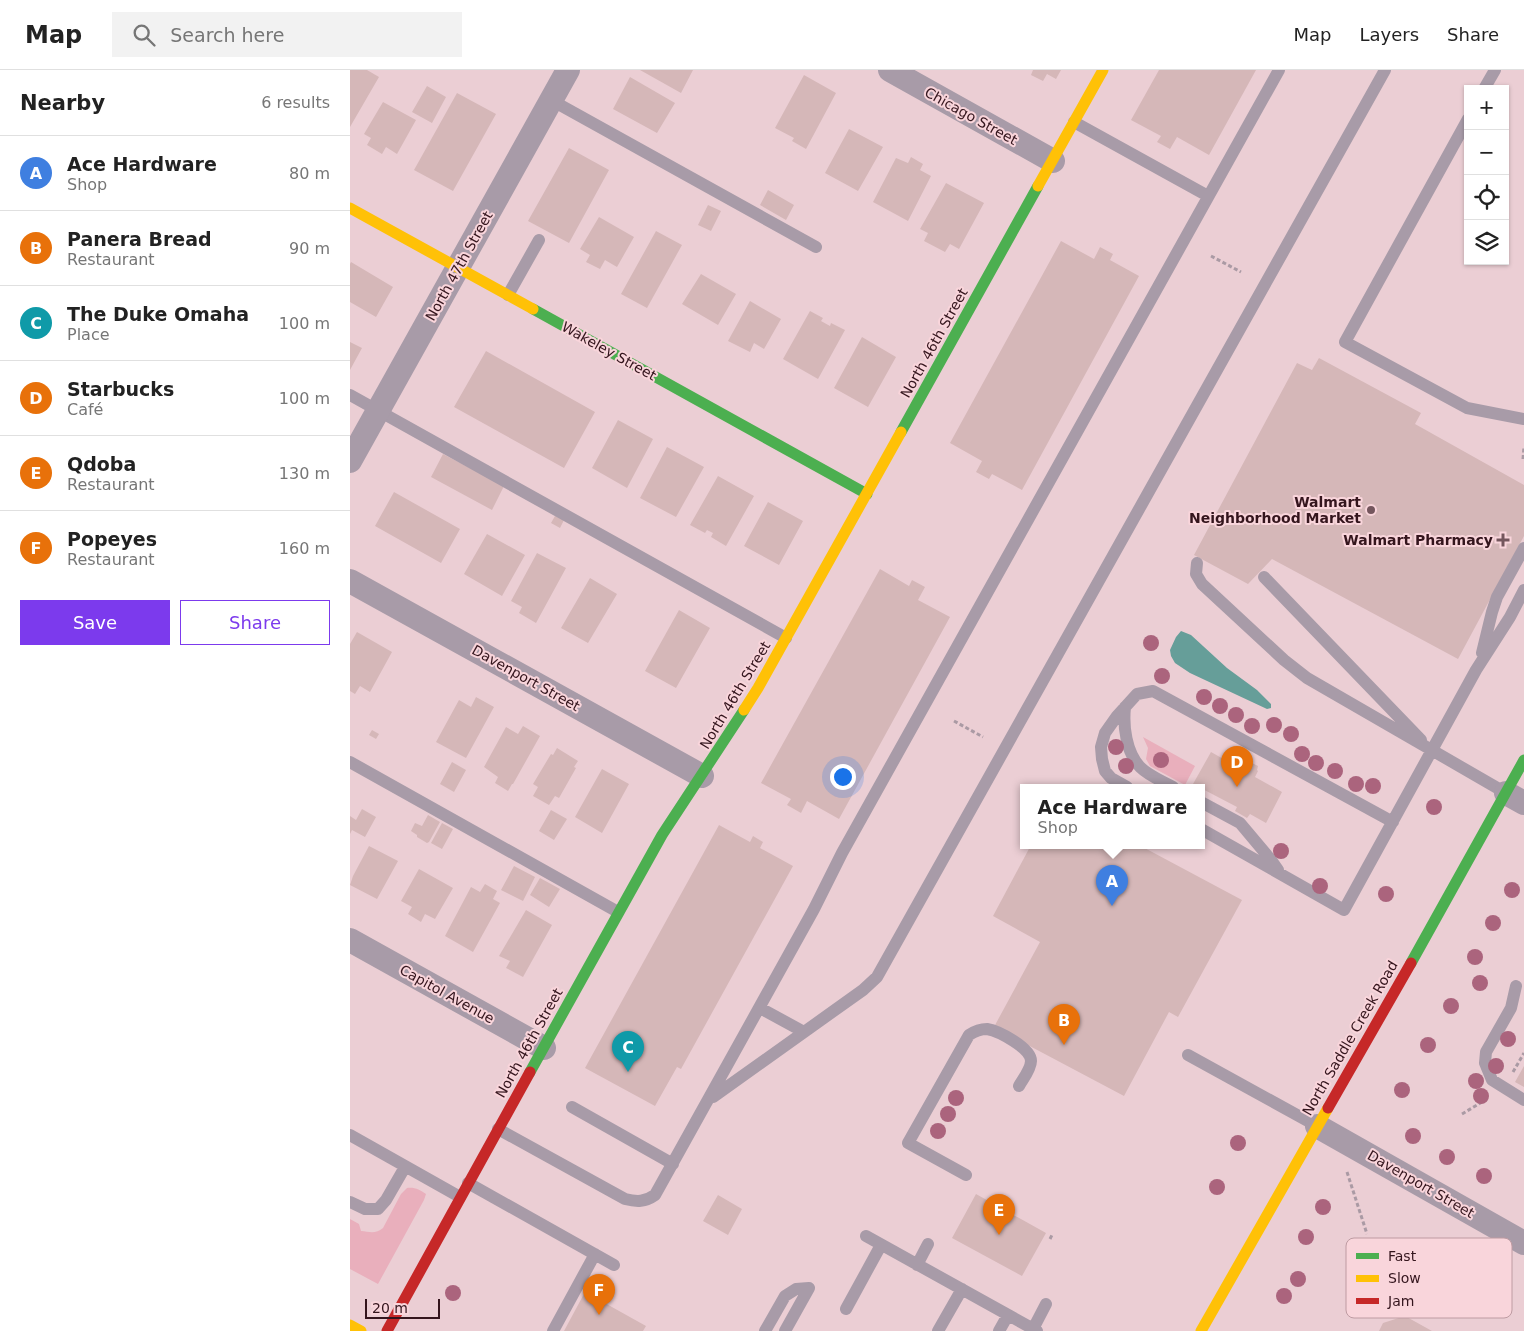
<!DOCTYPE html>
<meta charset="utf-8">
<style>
body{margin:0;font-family:"DejaVu Sans",sans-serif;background:#f2f2f2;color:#222}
.controls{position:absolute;right:15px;top:15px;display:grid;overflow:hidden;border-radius:0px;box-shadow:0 1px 4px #0004}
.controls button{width:45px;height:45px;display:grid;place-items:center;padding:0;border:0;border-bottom:1px solid #e0e0e0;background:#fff;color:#222;font:25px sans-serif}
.scale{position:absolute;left:15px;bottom:12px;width:75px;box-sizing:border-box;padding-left:5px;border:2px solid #34151d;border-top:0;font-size:14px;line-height:18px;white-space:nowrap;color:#34151d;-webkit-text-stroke:4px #f9d5db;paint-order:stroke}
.you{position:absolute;left:492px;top:706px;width:18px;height:18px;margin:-12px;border:4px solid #fff;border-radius:50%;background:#1a73e8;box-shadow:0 0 0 8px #1a73e833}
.badge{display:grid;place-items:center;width:32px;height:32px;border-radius:50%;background:#7c3aed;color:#fff;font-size:16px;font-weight:700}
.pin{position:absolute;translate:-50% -41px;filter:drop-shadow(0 1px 2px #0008)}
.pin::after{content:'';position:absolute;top:26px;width:18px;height:15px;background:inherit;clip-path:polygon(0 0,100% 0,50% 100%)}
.popup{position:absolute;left:670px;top:714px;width:185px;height:65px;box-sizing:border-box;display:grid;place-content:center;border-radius:0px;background:#fff;filter:drop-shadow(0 1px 4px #0005);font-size:16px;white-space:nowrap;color:#767676}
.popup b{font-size:19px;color:#222}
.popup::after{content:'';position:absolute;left:50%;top:100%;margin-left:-10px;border:10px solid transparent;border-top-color:#fff}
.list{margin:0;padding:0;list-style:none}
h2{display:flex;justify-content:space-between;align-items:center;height:65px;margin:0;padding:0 20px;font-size:21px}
h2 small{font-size:16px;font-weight:400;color:#767676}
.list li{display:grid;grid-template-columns:32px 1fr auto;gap:15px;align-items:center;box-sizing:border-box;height:75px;padding:0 20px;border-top:1px solid #e0e0e0}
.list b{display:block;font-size:19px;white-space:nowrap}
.list p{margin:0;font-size:16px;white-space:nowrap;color:#767676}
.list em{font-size:16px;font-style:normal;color:#767676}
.actions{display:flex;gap:10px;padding:15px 20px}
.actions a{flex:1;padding:11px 0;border:1px solid #7c3aed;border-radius:0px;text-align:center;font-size:18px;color:#7c3aed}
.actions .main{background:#7c3aed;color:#fff}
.icon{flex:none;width:28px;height:28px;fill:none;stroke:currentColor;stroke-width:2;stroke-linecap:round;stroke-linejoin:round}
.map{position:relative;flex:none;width:1174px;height:1261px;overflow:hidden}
header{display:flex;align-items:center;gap:30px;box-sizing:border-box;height:70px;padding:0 25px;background:#fff;border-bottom:1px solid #e0e0e0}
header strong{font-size:24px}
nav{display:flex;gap:28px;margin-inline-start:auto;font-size:18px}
.search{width:350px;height:45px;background:#f2f2f2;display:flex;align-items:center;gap:12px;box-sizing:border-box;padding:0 18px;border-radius:0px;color:#767676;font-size:19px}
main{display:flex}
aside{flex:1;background:#fff}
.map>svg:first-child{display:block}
.green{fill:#e9afbc}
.water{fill:#669e99}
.building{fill:#d5b7b8}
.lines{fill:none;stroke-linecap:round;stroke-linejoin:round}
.path{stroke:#aa9aa4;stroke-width:3;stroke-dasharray:4 2.5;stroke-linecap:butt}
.lane{stroke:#a89ba8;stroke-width:12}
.street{stroke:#a89ba8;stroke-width:24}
.fast{stroke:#4caf50;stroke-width:11}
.slow{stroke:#ffc107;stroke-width:11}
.jam{stroke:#c62828;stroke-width:11}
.tree{fill:#ab647d}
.poi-dot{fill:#74565d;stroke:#f9d5db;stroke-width:2}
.labels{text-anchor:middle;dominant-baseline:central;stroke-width:4;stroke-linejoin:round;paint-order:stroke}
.street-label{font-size:14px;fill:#34151d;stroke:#f9d5db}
.poi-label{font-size:14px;font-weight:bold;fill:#34151d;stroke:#f9d5db;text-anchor:end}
.key{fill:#f9d5db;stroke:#be9ba2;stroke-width:1}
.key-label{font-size:14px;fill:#34151d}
</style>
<header>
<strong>Map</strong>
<div class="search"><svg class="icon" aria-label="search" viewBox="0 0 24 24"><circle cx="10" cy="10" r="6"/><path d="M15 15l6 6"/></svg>Search here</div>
<nav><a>Map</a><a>Layers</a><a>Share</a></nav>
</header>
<main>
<aside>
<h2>Nearby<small>6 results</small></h2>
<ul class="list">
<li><span class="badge" style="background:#3f7fe0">A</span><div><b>Ace Hardware</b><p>Shop</p></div><em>80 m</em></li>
<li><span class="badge" style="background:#e8710a">B</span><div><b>Panera Bread</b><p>Restaurant</p></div><em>90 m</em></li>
<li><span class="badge" style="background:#0f9aa8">C</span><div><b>The Duke Omaha</b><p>Place</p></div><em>100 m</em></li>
<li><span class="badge" style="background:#e8710a">D</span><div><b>Starbucks</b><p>Café</p></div><em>100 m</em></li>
<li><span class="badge" style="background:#e8710a">E</span><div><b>Qdoba</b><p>Restaurant</p></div><em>130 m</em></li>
<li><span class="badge" style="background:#e8710a">F</span><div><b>Popeyes</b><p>Restaurant</p></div><em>160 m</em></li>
</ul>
<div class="actions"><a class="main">Save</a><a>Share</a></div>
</aside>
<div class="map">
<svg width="1174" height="1261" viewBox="0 0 1174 1261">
<rect width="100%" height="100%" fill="#ebced4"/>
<path class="green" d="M793 667 845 696 835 715 800 696 796 689 798 678Z
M57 1118C65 1117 70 1120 76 1124L74 1130 28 1214 0 1199V1149L9 1154 11 1161C20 1162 26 1164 33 1158L51 1124Z"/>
<path class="water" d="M831 561 841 565 877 598 907 620 921 634V638L917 639 840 603 825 593 821 586 820 580 826 567Z"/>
<path class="building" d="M0 0H17L29 7 0 57Z
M290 0H343L331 23Z
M683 0H711L706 9 697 4 693 11 681 5Z
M809 0H906L859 85 827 67 820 79 807 72 811 66 781 50Z
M454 5 486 23 456 79 442 71 444 68 425 58Z
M280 7 325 33 307 63 263 39Z
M77 16 96 27 82 53 62 42Z
M107 23 146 44 103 121 64 100Z
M33 32 66 50 47 84 36 77 32 84 17 75 21 68 14 64Z
M499 59 533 77 508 121 475 103Z
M219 78 259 100 219 173 178 151Z
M561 87 573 94 570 100 581 106 558 151 523 132 546 88 558 93Z
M596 113 634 133 609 179 600 174 595 182 574 171 578 163 570 159Z
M418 120 444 135 436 150 410 135Z
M358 135 371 141 361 161 348 155Z
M249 147 284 167 267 197 255 190 250 199 236 192 240 185 230 179Z
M306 161 332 175 297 238 271 224Z
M711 171 744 189 750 177 763 184 760 190 789 206 672 420 642 404 639 409 626 402 632 391 600 373Z
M1 192 43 217 26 247 0 232V194Z
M351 204 386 224 368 255 332 234Z
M400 231 431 249 414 279 404 273 400 282 378 271Z
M460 241 473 248 471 251 480 256 481 253 495 260 468 309 433 289Z
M512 267 546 287 518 337 484 318Z
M0 272 12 278 0 300Z
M136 281 245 342 214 398 104 337Z
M969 288 1071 343 1065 354 1174 415V466L1108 589 922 489 898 514 844 485 947 293 962 300Z
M268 350 303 369 277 418 242 398Z
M317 377 354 397 326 447 290 428Z
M93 384 154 416 142 440 81 407Z
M368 406 404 426 376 476 361 467 363 463 357 460 355 463 340 455Z
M44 422 110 459 91 493 25 456Z
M418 432 453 451 429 495 394 476Z
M205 446 214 450 210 458 201 453Z
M137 464 175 485 152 526 114 504Z
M187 483 216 498 186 553 169 543 172 537 161 531Z
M530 499 559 516 562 510 575 517 568 530 600 547 489 749 457 731 451 743 437 735 441 729 411 713Z
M240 508 267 524 238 573 211 558Z
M329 540 360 558 326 618 295 601Z
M7 562 42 582 20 622 10 616 5 624 0 621V574Z
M126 627 144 637 116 688 86 672 109 630 121 637Z
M173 656 190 666 163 714H162L158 721 145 713 148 707 134 697 156 657 168 664Z
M22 660 29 664 26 669 19 665Z
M207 678 228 691 224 697 226 698 209 728 205 726 199 735 183 726 188 717 183 714 201 684 203 685Z
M861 682 884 695 887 690 890 691 892 688 908 696 907 700 908 701 905 707 932 722 916 753 900 744 897 748 885 741 887 737 843 714Z
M102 692 116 700 104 722 90 714Z
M252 699 279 714 252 763 225 747Z
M12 739 26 747 15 767 2 760 0 764V746L6 750Z
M201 740 217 749 204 770 189 761Z
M78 745 90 752 79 772 77 773 67 767V765L61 761 65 753 72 756Z
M92 753 103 759 92 779 81 773Z
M369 755 400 772 403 766 413 772 410 778 443 796 331 999 327 997 305 1036 235 998Z
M681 775H789L892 830 828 947 819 942 774 1026 644 957 690 872 643 846Z
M19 776 48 791 27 829 0 815 3 806Z
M164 796 185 807 173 831 151 820Z
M69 799 103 818 85 849 75 844 71 852 58 844 62 837 51 831Z
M190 808 210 819 199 837 180 825Z
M135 814 147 821 143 829 150 833 123 882 95 866 121 817 130 822Z
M176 840 202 855 173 907 156 898 160 891 149 886Z
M1174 996V1017L1165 1012Z
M626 1124 696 1163 672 1206 602 1168Z
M368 1125 392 1139 378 1165 353 1151Z
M235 1222 296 1256 293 1261H214Z
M1055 1246 1082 1261H1029L1033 1253Z"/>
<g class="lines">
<path class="path" d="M861 186 891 202
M1173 389 1174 376
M604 651 633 667
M1163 1002 1174 983
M1112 1044 1137 1029
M997 1102 1017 1164
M700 1169 702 1165"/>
<path class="lane" d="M1134 19 1145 0
M201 30 466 177
M1118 49 995 272 1117 338 1174 349
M724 52 858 126
M158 225 189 170
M0 325 436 568
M847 493 846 504 852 514 934 590 957 608 1156 723
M914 507 1071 670
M1132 583 1142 542 1147 527 1174 478
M775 637C773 656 776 682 790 697 799 706 812 711 823 717
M0 692 268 842
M777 717 761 708 755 701 752 689 751 677 755 663 767 646 787 624 803 621 1043 752
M851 732 890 753 921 790 928 800
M851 759 994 840 1126 600 1160 547 1174 520
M1166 916 1161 938 1136 982 1135 993 1142 1010 1174 1030
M410 938 454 962
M838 985 967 1056
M363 1027 513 920 527 907 1035 0
M222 1037 323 1094
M148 1059 275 1129C287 1132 295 1132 305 1125L464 839 492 783 929 0
M0 1065 110 1127
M616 1105 558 1073 619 965C625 961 630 959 637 959 649 961 681 978 681 991 681 999 673 1009 669 1016
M118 1113 264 1195
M0 1132 15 1139H28L36 1130 55 1097
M516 1166 687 1261
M567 1195 578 1174
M496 1239 531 1175
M683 1259 696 1234
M203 1261 245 1184
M415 1261 435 1226 446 1219 459 1218
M435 1261 459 1218
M588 1261 612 1219
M649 1261 658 1245"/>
<path class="street" d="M540 0 703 91
M0 391 218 0
M0 511 352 706
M1156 723 1174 733
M0 870 194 978
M967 1056 1174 1173"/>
<path class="fast" d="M183 239 517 424
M551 362 688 116
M1061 893 1174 690
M180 1002 312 765 394 640"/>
<path class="slow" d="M688 116 753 0
M0 138 183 239
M394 640 408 618 551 362
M0 1255 11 1261
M851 1261 978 1038"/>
<path class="jam" d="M978 1038 1061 893
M37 1261 180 1002"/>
</g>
<g class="tree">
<circle cx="801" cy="573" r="8"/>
<circle cx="812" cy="606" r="8"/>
<circle cx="854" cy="627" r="8"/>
<circle cx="870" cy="636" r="8"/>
<circle cx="886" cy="645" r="8"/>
<circle cx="924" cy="655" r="8"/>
<circle cx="902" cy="656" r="8"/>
<circle cx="941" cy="664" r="8"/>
<circle cx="766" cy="677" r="8"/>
<circle cx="952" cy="684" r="8"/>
<circle cx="811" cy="690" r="8"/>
<circle cx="966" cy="693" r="8"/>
<circle cx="776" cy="696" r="8"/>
<circle cx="985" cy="701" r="8"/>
<circle cx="1006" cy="714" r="8"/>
<circle cx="1023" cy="716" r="8"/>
<circle cx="1084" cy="737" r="8"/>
<circle cx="931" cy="781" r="8"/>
<circle cx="970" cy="816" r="8"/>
<circle cx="1162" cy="820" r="8"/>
<circle cx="1036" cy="824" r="8"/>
<circle cx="1143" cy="853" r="8"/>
<circle cx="1125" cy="887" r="8"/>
<circle cx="1130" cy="913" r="8"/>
<circle cx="1101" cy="936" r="8"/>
<circle cx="1158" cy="969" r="8"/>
<circle cx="1078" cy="975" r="8"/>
<circle cx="1146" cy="996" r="8"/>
<circle cx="1126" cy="1011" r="8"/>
<circle cx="1052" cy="1020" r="8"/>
<circle cx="1131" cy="1026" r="8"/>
<circle cx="606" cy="1028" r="8"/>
<circle cx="598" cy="1044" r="8"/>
<circle cx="588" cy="1061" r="8"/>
<circle cx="1063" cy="1066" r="8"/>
<circle cx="888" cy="1073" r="8"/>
<circle cx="1097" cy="1087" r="8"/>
<circle cx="1134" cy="1106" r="8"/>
<circle cx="867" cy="1117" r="8"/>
<circle cx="973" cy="1137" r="8"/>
<circle cx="956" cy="1167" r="8"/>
<circle cx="1120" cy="1184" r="8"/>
<circle cx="1136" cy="1192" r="8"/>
<circle cx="1154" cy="1203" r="8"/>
<circle cx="948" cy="1209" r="8"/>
<circle cx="103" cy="1223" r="8"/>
<circle cx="934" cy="1226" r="8"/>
</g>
<g class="poi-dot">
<circle cx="1021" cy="440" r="5"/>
<path d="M1150.5 462.5h5v5h5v5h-5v5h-5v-5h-5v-5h5z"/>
</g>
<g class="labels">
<g class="street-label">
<text transform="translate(621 46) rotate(29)">Chicago Street</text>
<text transform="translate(109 196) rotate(-61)">North 47th Street</text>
<text transform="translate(584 273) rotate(-61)">North 46th Street</text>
<text transform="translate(259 281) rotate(29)">Wakeley Street</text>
<text transform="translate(176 608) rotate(29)">Davenport Street</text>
<text transform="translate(385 625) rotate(-59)">North 46th Street</text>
<text transform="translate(97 924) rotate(29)">Capitol Avenue</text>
<text transform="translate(1000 968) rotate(-60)">North Saddle Creek Road</text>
<text transform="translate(179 973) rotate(-61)">North 46th Street</text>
<text transform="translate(1071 1114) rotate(30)">Davenport Street</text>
</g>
<g class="poi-label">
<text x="1011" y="432">Walmart<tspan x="1011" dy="16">Neighborhood Market</tspan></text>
<text x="1143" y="470">Walmart Pharmacy</text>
</g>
</g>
<rect x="996" y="1168" width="166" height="80" rx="8" class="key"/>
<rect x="1006" y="1183" width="23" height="6" fill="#4caf50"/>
<rect x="1006" y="1205" width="23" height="7" fill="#ffc107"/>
<rect x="1006" y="1228" width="23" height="6" fill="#c62828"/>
<g class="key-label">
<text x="1038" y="1191">Fast</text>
<text x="1038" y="1213">Slow</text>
<text x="1038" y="1236">Jam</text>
</g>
</svg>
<div class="controls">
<button>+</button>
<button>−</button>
<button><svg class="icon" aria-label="locate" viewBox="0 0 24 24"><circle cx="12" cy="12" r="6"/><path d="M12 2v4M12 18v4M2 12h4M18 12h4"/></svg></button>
<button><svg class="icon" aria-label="layers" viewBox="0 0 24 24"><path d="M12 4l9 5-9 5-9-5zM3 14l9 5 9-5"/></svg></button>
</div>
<div class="scale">20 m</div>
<div class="you"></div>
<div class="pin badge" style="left:762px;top:836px;background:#3f7fe0">A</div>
<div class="popup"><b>Ace Hardware</b>Shop</div>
<div class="pin badge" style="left:714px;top:975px;background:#e8710a">B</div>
<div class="pin badge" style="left:278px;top:1002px;background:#0f9aa8">C</div>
<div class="pin badge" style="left:887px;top:717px;background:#e8710a">D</div>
<div class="pin badge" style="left:649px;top:1165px;background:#e8710a">E</div>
<div class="pin badge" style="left:249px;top:1245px;background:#e8710a">F</div>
</div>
</main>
